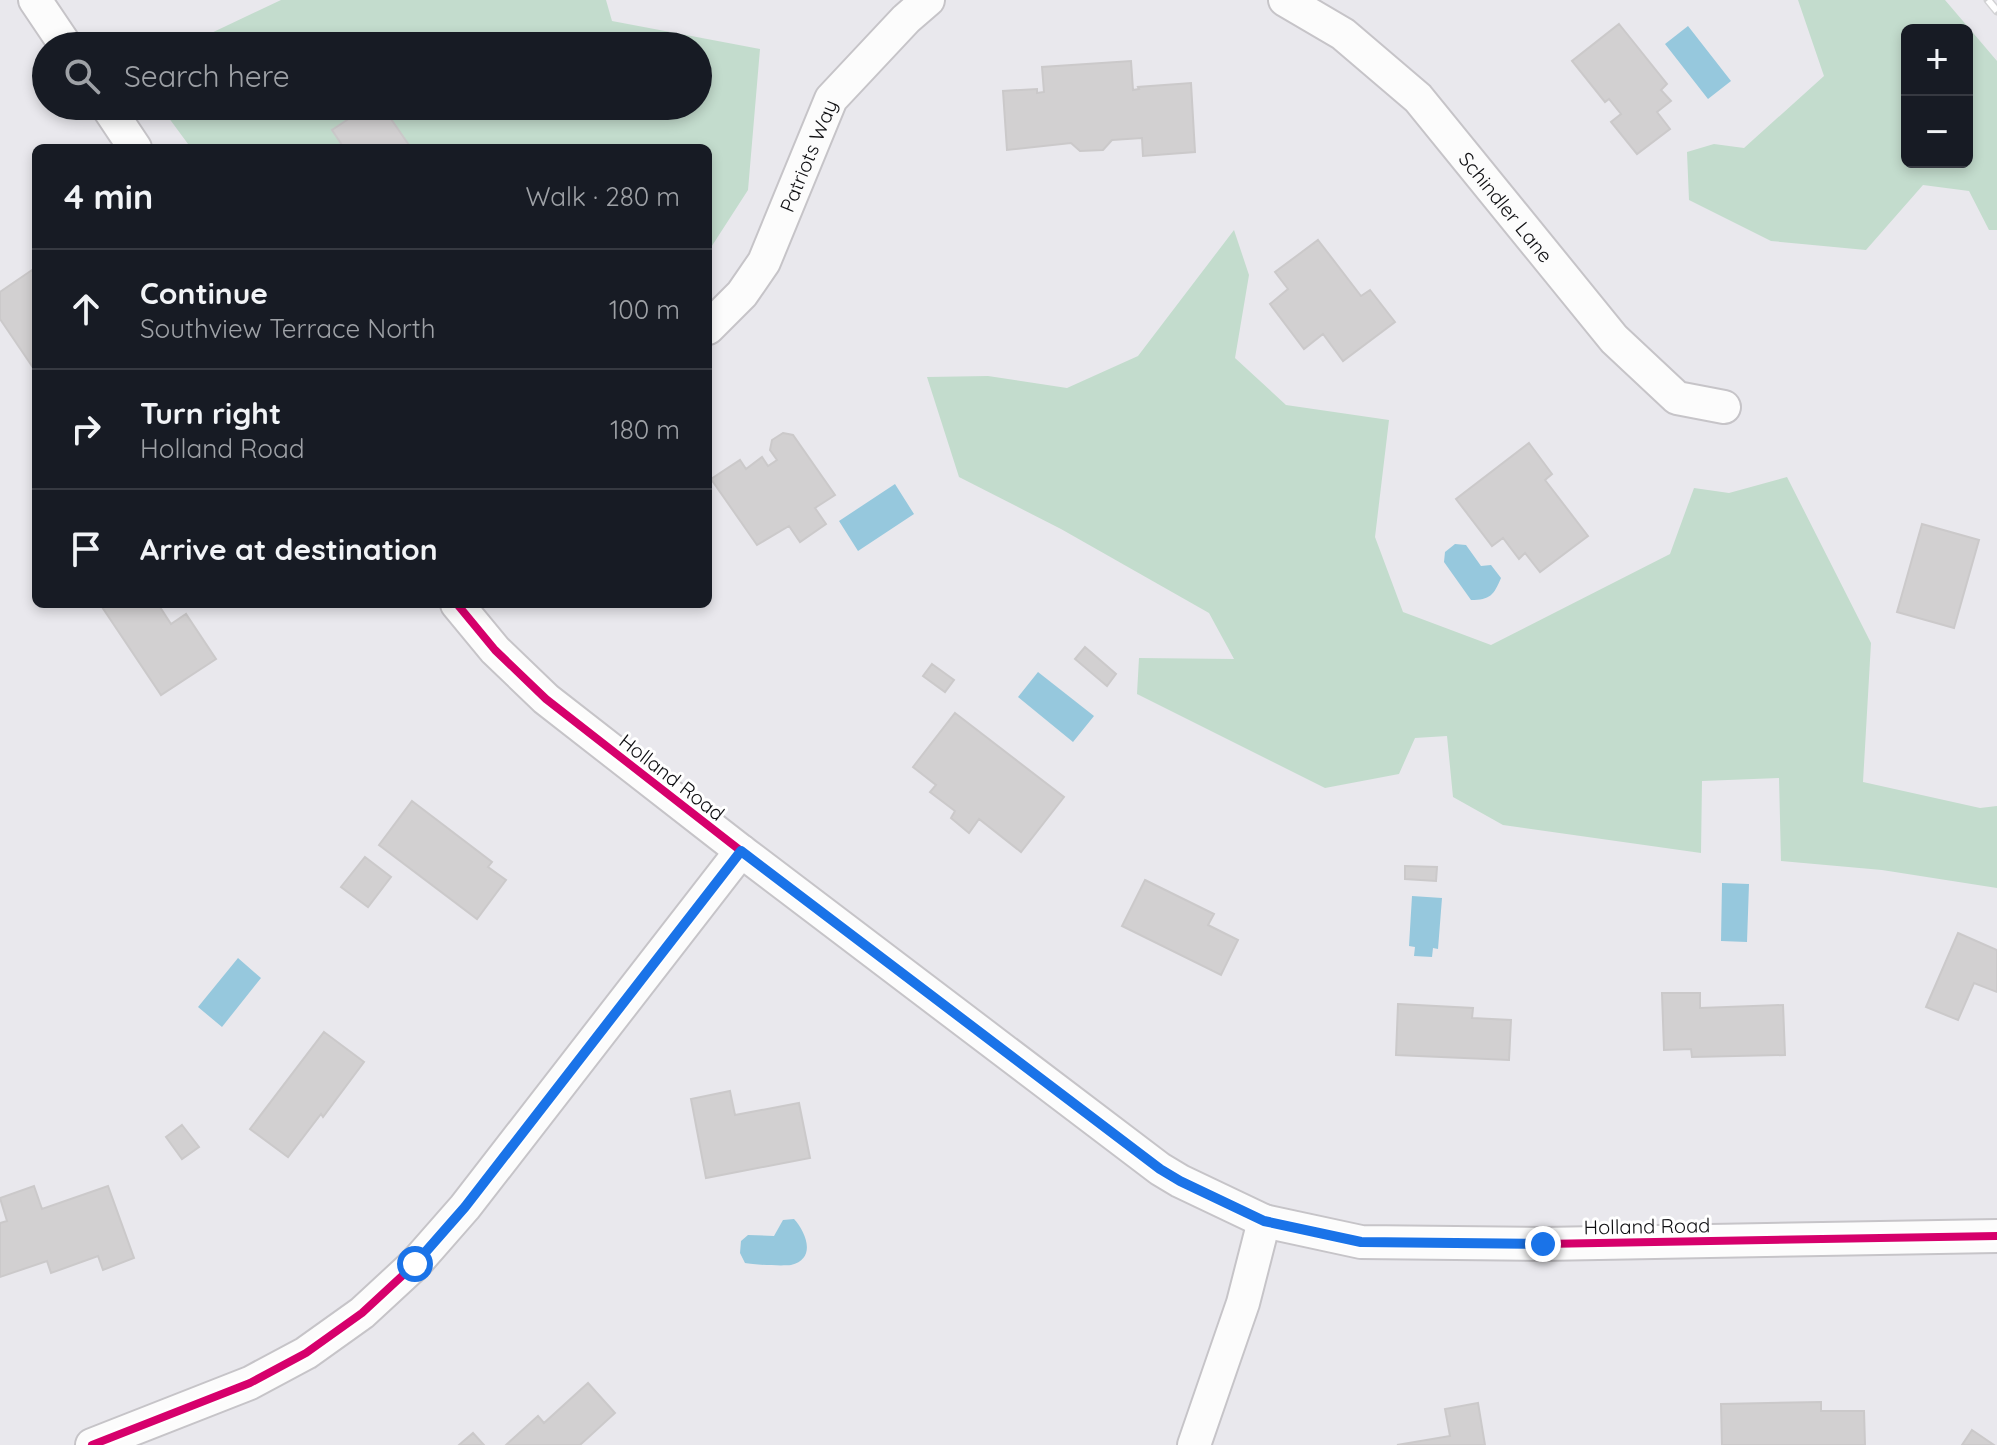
<!DOCTYPE html>
<meta charset="utf-8">
<style>
body{margin:0;font-family:Quicksand,sans-serif;background:#242831;color:#f1f3f6}
.controls{position:absolute;right:24px;top:24px;display:grid;overflow:hidden;border-radius:12px;box-shadow:0 4px 12px #0003}
.controls button{width:72px;height:72px;display:grid;place-items:center;padding:0;border:0;border-bottom:2px solid #363941;background:#171b24;color:#f1f3f6;font:40px sans-serif}
.stop{position:absolute;width:24px;height:24px;margin:-18px;border:6px solid #1a73e8;border-radius:50%;background:#fff}
.stop.end{background:#1a73e8;border-color:#fff;box-shadow:0 2px 8px #0008}
.list{margin:0;padding:0;list-style:none}
h2{display:flex;justify-content:space-between;align-items:center;height:104px;margin:0;padding:0 32px;font-size:34px}
h2 small{font-size:26px;font-weight:400;color:#9ea1a6}
.list li{display:grid;grid-template-columns:52px 1fr auto;gap:24px;align-items:center;box-sizing:border-box;height:120px;padding:0 32px;border-top:2px solid #363941}
.list b{display:block;font-size:30px;white-space:nowrap}
.list p{margin:0;font-size:26px;white-space:nowrap;color:#9ea1a6}
.list em{font-size:26px;font-style:normal;color:#9ea1a6}
.icon{flex:none;width:44px;height:44px;fill:none;stroke:currentColor;stroke-width:2;stroke-linecap:round;stroke-linejoin:round}
.map{position:relative;flex:none;width:1997px;height:1445px;overflow:hidden}
.search{position:absolute;background:#171b24;box-shadow:0 4px 12px #0003;left:32px;top:32px;width:680px;height:88px;display:flex;align-items:center;gap:20px;box-sizing:border-box;padding:0 28px;border-radius:44px;color:#9ea1a6;font-size:30px}
.panel{position:absolute;background:#171b24;box-shadow:0 4px 12px #0003;left:32px;top:144px;width:680px;height:464px;border-radius:12px}
.map>svg:first-child{display:block}
.green{fill:#c3dccd;fill-rule:evenodd}
.water{fill:#96c8dd}
.building{fill:#d2d0d1;stroke:#cbc9ca;stroke-width:2}
.lines{fill:none;stroke-linecap:round;stroke-linejoin:round}
.street-casing{stroke:#c6c4c8;stroke-width:36}
.street{stroke:#fcfcfc;stroke-width:32}
.rail-casing{stroke:#d2d2d4;stroke-width:9}
.rail{stroke:#fff;stroke-width:6;stroke-dasharray:18;stroke-linecap:butt}
.cycleway-casing{stroke:#fff;stroke-width:13}
.cycleway{stroke:#d6006c;stroke-width:8}
.route{stroke:#1a73e8;stroke-width:10}
.labels{text-anchor:middle;dominant-baseline:central;stroke-width:6;stroke-linejoin:round;paint-order:stroke}
.street-label{font-size:20px;fill:#0e0e11;stroke:#fff}
</style>
<div class="map">
<svg width="1997" height="1445" viewBox="0 0 1997 1445">
<rect width="100%" height="100%" fill="#e9e8ed"/>
<path class="green" d="M281 0H606L612 21 760 49 748 190 708 252V148H191L160 106H698V46H184Z
M1798 0H1945L1997 61V230H1989L1969 191 1923 185 1866 250 1771 241 1689 200 1687 152 1714 144 1744 148 1824 76ZM1967 30V162H1907V30Z
M1234 230 1249 275 1235 358 1286 405 1389 420 1375 537 1403 612 1491 645 1670 554 1694 488 1729 493 1787 477 1871 643 1863 782 1980 808 1997 806V888L1882 870 1781 861 1779 778 1702 781 1701 853 1503 825 1453 797 1447 736 1415 738 1399 774 1325 788 1137 694 1139 658 1234 659 1209 613 1061 529 959 477 927 377 988 376 1067 388 1138 356Z"/>
<path class="water" d="M1688 26 1731 81 1708 99 1665 44Z
M895 484 914 514 858 551 839 521Z
M1455 544 1466 545 1481 566 1491 565 1501 578C1494 595 1490 600 1471 600L1444 562 1445 552Z
M1038 672 1094 716 1073 742 1018 697Z
M1722 883 1749 884 1747 942 1721 941Z
M1412 896 1442 898 1438 949 1433 948 1432 957 1414 956 1415 947 1409 946Z
M238 958 261 978 222 1027 198 1007Z
M794 1219C806 1232 817 1259 791 1265 783 1266 754 1265 745 1263L740 1253 741 1241 748 1235 774 1236 783 1220Z"/>
<path class="building" d="M1619 24 1667 84 1661 90 1671 101 1657 112 1670 129 1637 154 1611 122 1621 114 1609 99 1605 102 1572 61Z
M1131 61 1133 90 1139 89 1138 87 1191 83 1195 152 1143 156 1142 138 1112 140 1103 150 1080 151 1071 143 1007 150 1003 91 1037 89V93L1044 92 1042 67Z
M368 106H382L411 148H344L332 130Z
M1318 240 1361 296 1370 290 1395 322 1343 361 1323 334 1304 349 1270 304 1288 289 1275 272Z
M32 270 36 275V372L0 319V292Z
M783 433 793 435 835 495 815 508 826 524 800 542 789 526 757 545 711 479 740 460 746 469 762 457 768 466 777 460 770 450 772 440Z
M1529 443 1552 474 1545 480 1588 536 1540 572 1525 553 1519 559 1503 538 1492 546 1456 499Z
M1922 524 1979 540 1954 628 1897 612Z
M100 604H158L171 624 186 614 216 659 161 695Z
M1085 647 1116 674 1107 686 1075 659Z
M932 664 954 680 945 692 923 676Z
M955 713 1064 797 1021 852 979 819 969 833 951 818 955 811 930 792 936 785 913 767Z
M412 801 492 862 488 867 506 880 477 919 379 845Z
M365 857 391 877 368 907 341 887Z
M1405 866 1437 867 1436 881 1405 879Z
M1145 880 1214 914 1208 925 1238 940 1221 975 1122 926Z
M1958 933 1997 950V992L1974 983 1958 1020 1926 1007Z
M1662 993H1700V1008L1783 1005 1785 1055 1692 1057 1691 1049 1664 1050Z
M1398 1004 1473 1008 1472 1018 1511 1020 1509 1060 1396 1055Z
M324 1032 364 1062 323 1117 321 1114 288 1157 250 1129Z
M730 1091 735 1115 799 1103 810 1158 706 1178 691 1099Z
M182 1125 199 1147 182 1159 166 1137Z
M34 1186 42 1209 108 1186 134 1258 103 1270 98 1256 51 1273 47 1261 0 1277V1223L7 1221 0 1198Z
M588 1383 615 1413 580 1445H506L538 1416 544 1423Z
M1821 1402V1411H1864L1865 1445H1722L1721 1404Z
M1478 1403 1485 1445H1397L1450 1436 1445 1409Z
M1972 1430 1994 1445H1962Z
M473 1433 484 1445H459Z"/>
<g class="lines">
<defs>
<g id="street">
<path d="M35 0 66 46"/>
<path id="s1" d="M1285 0 1343 34 1418 98 1614 339 1677 398 1724 407"/>
<path d="M107 106 135 148"/>
<path id="s2" d="M708 328 742 294 764 262 831 99 906 19 928 0"/>
<path d="M457 604 495 650 546 699 741 851 1160 1169 1180 1181 1264 1221 1361 1242 1543 1244 1997 1236"/>
<path d="M92 1445 250 1383 306 1353 362 1313 415 1264 465 1207 741 851"/>
<path d="M1194 1445 1243 1303 1264 1221"/>
</g>
</defs>
<use href="#street" class="street-casing"/>
<use href="#street" class="street"/>
<defs>
<path id="rail" d="M1988 0 1997 11"/>
</defs>
<use href="#rail" class="rail-casing"/>
<use href="#rail" class="rail"/>
<defs>
<path id="cycleway" d="M457 604 495 650 546 699 741 851 1160 1169 1180 1181 1264 1221 1361 1242 1543 1244 1997 1236
M92 1445 250 1383 306 1353 362 1313 415 1264 465 1207 741 851"/>
</defs>
<use href="#cycleway" class="cycleway-casing"/>
<use href="#cycleway" class="cycleway"/>
</g>
<g class="lines">
<path class="route" d="M415 1264 465 1207 741 851 1160 1169 1180 1181 1264 1221 1361 1242 1543 1244"/>
</g>
<g class="labels">
<g class="street-label">
<text stroke="none"><textPath href="#s2" startOffset="202">Patriots Way</textPath></text>
<text stroke="none"><textPath href="#s1" startOffset="306">Schindler Lane</textPath></text>
<text transform="translate(672 777) rotate(38)">Holland Road</text>
<text transform="translate(1647 1226) rotate(-1)">Holland Road</text>
</g>
</g>
</svg>
<div class="controls">
<button>+</button>
<button>−</button>
</div>
<div class="stop" style="left:415px;top:1264px"></div>
<div class="stop end" style="left:1543px;top:1244px"></div>
<div class="search"><svg class="icon" aria-label="search" viewBox="0 0 24 24"><circle cx="10" cy="10" r="6"/><path d="M15 15l6 6"/></svg>Search here</div>
<section class="panel">
<h2>4 min<small>Walk · 280 m</small></h2>
<ul class="list">
<li><svg class="icon" aria-label="ahead" viewBox="0 0 24 24"><path d="M12 20V5M6 11l6-6 6 6"/></svg><div><b>Continue</b><p>Southview Terrace North</p></div><em>100 m</em></li>
<li><svg class="icon" aria-label="right" viewBox="0 0 24 24"><path d="M7 20v-9h11M14 6l5 5-5 5"/></svg><div><b>Turn right</b><p>Holland Road</p></div><em>180 m</em></li>
<li><svg class="icon" aria-label="arrive" viewBox="0 0 24 24"><path d="M6 21V4h12l-3 4 3 4H6"/></svg><div><b>Arrive at destination</b></div></li>
</ul>
</section>
</div>
